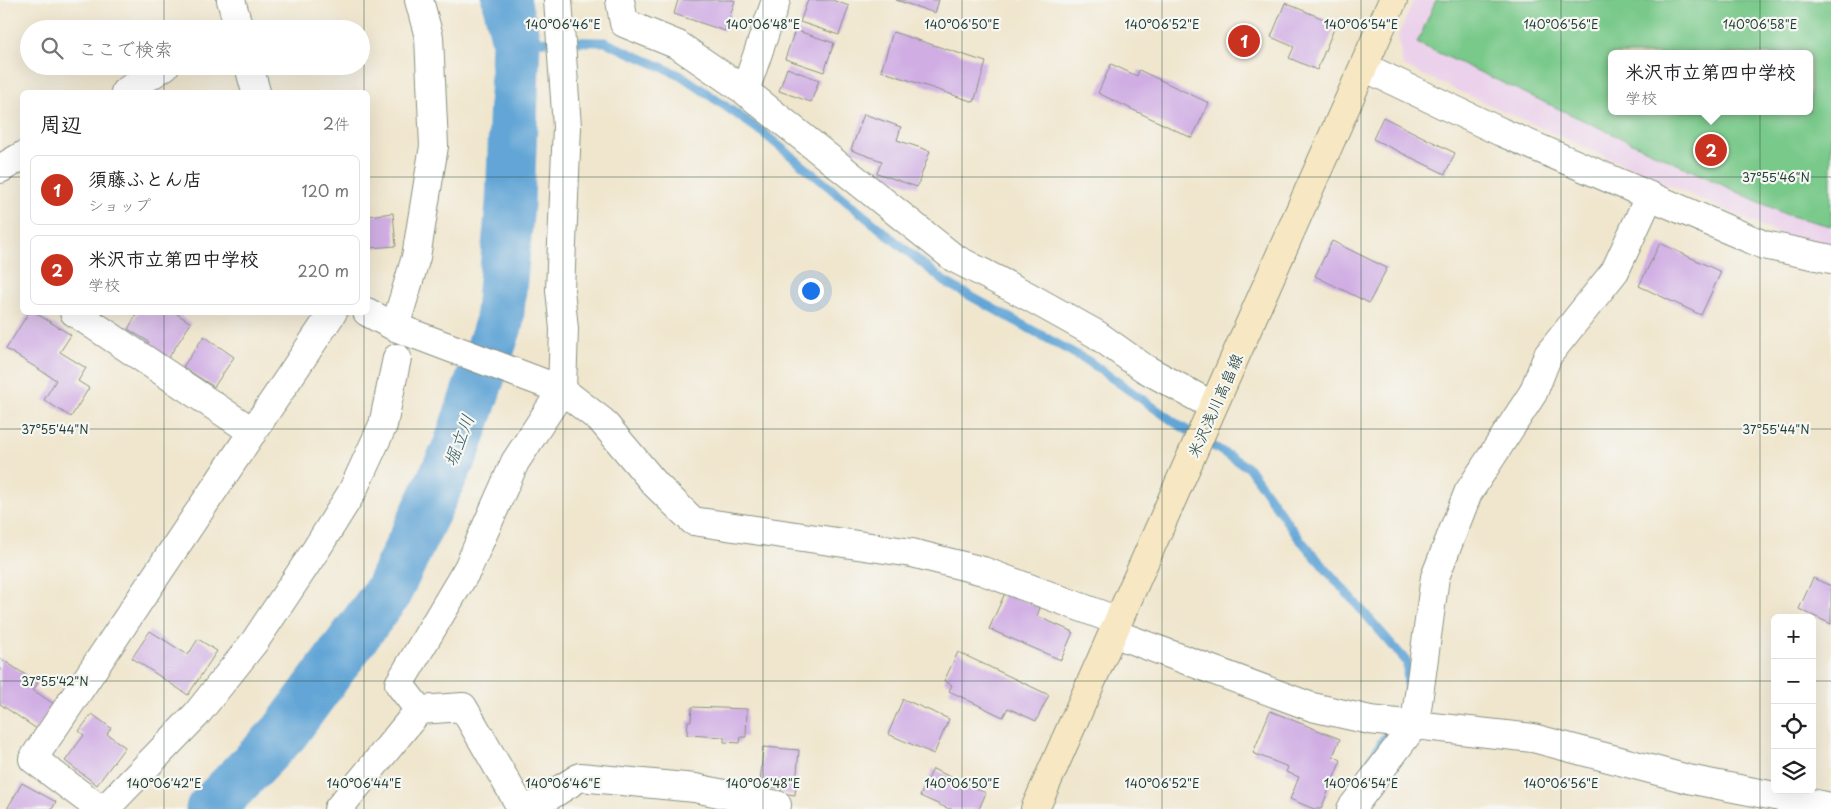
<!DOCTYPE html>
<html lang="ja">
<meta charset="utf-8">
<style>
body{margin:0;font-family:"Playpen Sans","Klee One",sans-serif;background:#f2f2f2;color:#202124}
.controls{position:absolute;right:15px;bottom:15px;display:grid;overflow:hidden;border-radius:8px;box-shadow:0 5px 20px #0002}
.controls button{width:45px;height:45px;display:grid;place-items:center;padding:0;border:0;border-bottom:1px solid #e0e0e0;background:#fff;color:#202124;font:25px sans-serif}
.you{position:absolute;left:810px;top:290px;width:18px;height:18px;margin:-12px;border:4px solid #fff;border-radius:50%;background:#1a73e8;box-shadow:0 0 0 8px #1a73e833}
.badge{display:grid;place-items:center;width:32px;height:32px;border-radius:50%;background:#c8321e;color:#fff;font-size:16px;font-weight:700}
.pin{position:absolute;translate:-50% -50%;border:2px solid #fff;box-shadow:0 1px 5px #0006}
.popup{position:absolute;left:1608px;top:50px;width:205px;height:65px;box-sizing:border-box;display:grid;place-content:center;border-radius:8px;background:#fff;filter:drop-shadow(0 1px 4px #0005);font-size:16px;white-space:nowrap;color:#757577}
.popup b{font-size:19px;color:#202124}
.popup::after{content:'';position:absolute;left:50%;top:100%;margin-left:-10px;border:10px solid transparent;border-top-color:#fff}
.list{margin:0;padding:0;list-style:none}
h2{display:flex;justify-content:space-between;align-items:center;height:65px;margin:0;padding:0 20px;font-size:21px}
h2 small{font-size:16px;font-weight:400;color:#757577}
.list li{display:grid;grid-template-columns:32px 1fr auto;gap:15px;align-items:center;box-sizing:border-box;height:70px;margin:0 10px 10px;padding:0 10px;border:1px solid #e0e0e0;border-radius:8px}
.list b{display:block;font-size:19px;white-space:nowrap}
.list p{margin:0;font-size:16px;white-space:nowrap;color:#757577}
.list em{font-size:16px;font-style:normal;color:#757577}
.icon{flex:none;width:28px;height:28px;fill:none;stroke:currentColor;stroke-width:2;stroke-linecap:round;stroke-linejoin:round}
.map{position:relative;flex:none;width:1831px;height:809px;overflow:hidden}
.search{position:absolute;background:#fff;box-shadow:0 5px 20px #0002;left:20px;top:20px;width:350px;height:55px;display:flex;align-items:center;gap:12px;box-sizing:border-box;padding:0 18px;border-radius:28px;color:#757577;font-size:19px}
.panel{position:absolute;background:#fff;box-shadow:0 5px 20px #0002;left:20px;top:90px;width:350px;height:225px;border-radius:8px}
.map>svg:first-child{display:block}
.built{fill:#ebd1eb;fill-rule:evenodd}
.green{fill:#79c98a;stroke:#4c835f;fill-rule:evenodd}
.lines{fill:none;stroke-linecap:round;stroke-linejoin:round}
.stream{stroke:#62a5d6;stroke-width:9}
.river{stroke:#62a5d6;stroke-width:49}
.building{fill:#d0aee4}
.minor-casing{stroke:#889281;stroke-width:30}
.tertiary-casing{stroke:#889281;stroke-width:30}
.secondary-casing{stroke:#889281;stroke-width:30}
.minor{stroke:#fff;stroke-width:28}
.tertiary{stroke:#fff;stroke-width:28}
.secondary{stroke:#f7e8c3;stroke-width:28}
.ticks{fill:none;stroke:#1f3d34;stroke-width:1;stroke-opacity:0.45}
.labels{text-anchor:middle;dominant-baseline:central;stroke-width:4.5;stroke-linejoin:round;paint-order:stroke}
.street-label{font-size:16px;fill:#1f3d34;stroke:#f6f6f2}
.water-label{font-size:18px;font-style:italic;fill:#335c65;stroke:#f6f6f2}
.ticks-label{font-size:12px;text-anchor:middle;fill:#1f3d34;stroke:#f6f6f2;stroke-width:4.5;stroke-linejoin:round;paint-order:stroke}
</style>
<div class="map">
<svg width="1831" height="809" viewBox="0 0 1831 809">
<rect width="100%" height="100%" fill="#f6f6f2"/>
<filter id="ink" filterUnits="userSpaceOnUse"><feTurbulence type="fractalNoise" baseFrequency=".02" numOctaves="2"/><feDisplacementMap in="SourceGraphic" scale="10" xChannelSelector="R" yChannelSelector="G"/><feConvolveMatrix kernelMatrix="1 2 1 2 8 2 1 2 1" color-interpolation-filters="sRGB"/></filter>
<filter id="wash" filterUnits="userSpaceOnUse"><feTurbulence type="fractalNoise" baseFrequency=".0096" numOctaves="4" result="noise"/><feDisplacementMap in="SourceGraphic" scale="20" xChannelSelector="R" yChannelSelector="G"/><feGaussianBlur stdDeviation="1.12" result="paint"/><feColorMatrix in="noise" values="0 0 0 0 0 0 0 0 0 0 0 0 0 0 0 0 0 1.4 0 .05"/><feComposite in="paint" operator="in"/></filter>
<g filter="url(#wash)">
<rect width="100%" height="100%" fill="#f0e6ce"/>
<path class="built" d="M1414 0H1831V245L1779 234 1403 66 1398 36ZM1612 54H1810V111H1612Z"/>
<path class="green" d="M1436 0H1831V226L1787 215 1417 43ZM1612 54H1810V111H1612Z"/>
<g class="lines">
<path class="stream" d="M516 41 605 42 682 76 762 132 945 282 1088 361 1177 424 1249 468 1297 536 1407 662 1408 699 1370 761"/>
<path class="river" d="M210 809 284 733 387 593 457 447 499 323 510 204 516 41 506 0"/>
</g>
<g id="blocks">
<path class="building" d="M678 0H733L735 1 725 31 674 14Z
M808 0H832L849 6 839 35 800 22Z
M896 0H939L935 13Z
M1285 3 1336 24 1317 70 1289 58 1294 47 1271 37Z
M795 30 834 43 824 72 785 59Z
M893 32 986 62 974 102 881 71Z
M1111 64 1137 76 1139 70 1209 103 1192 138 1098 93Z
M787 68 819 80 811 102 779 91Z
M864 114 901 127 897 140 930 151 917 187 877 173 882 161 851 150Z
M1383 117 1455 153 1445 174 1373 139Z
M393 213 396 246 368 248V216Z
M1332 241 1387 268 1369 303 1315 276Z
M1660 243 1721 272 1701 315 1639 286Z
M29 312H34L71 335 60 352 86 368 78 381 89 388 71 417 44 400 56 380 6 349Z
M138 312H174L191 323 167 360 145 347 149 342 128 329Z
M204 336 234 357 214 387 183 367Z
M1813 578 1831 586V624L1799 609Z
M1005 593 1040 608 1037 616 1073 632 1061 660 989 629Z
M150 631 188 655 198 639 217 651 188 695 132 658Z
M958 652 1049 695 1036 721 1008 708 1003 717 949 691 952 685 944 681Z
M0 658 38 683 33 690 54 704 37 729 0 704Z
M903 699 949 719 934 754 888 734Z
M692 707 747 709 746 737H741L740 743 724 742V737L687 735 688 721H691Z
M1270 711 1340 739 1333 756 1341 760 1321 809H1314L1290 799 1299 777 1286 772 1288 767 1253 753Z
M92 714 111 728 107 734 125 747 97 785 65 761 84 735 79 731Z
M763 747 799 750 795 795 781 793V788L760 786Z
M933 769 986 793 979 809H949L920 796Z
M22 783 56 802 52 809H7Z"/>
</g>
</g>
<g filter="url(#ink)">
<use href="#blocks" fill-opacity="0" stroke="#889281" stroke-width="1"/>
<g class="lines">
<defs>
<path id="minor" d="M231 0 239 29
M620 0 624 23 678 45 745 91 954 258 1026 295 1096 334 1144 368 1213 406
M249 66 256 92
M745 91 776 0
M125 92 165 66
M0 169 22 156
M74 312 253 432
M367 312 395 327 562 390 602 421 656 485 693 521 912 553 983 571 1118 621
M395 327 416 257 434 146 429 37 419 0
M1113 633 1312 707 1370 720 1533 738 1688 779 1831 807
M419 710 399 684 468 568 515 462 562 390 564 329 560 290 567 127 558 0
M100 809 33 759 333 312
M105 809 196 715 255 641 317 548 352 492 383 425 397 358
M338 809 419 710 463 707 522 809
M529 809 580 777 695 788 777 805
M1351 809 1415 724 1435 577 1468 493 1533 393 1548 355 1615 271 1649 197"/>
<path id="tertiary" d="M1364 67 1501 132 1764 245 1831 259"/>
<path id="secondary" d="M1035 809 1393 0"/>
</defs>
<use href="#minor" class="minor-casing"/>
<use href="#tertiary" class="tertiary-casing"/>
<use href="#secondary" class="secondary-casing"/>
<use href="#minor" class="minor"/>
<use href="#tertiary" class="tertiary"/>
<use href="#secondary" class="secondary"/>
</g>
</g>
<path class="ticks" d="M164 0V29M364 0V92M563 0V809M763 0V809M962 0V809M1162 0V809M1361 0V809M1561 0V809M1760 0V809M164 66V92M0 177H22M368 177H1831M164 312V809M364 312V809M0 429H1831M0 681H1775M1812 681H1831"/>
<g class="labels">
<g class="street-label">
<text transform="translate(1214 405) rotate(-66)">米沢浅川高畠線</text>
</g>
<g class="water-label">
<text transform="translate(458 440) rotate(-69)">堀立川</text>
</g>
</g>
<g class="ticks-label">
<text x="563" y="29">140°06'46"E</text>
<text x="763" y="29">140°06'48"E</text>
<text x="962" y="29">140°06'50"E</text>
<text x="1162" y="29">140°06'52"E</text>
<text x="1361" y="29">140°06'54"E</text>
<text x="1561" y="29">140°06'56"E</text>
<text x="1760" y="29">140°06'58"E</text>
<text x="1776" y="182">37°55'46"N</text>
<text x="55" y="434">37°55'44"N</text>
<text x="1776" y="434">37°55'44"N</text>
<text x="55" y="686">37°55'42"N</text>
<text x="164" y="788">140°06'42"E</text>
<text x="364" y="788">140°06'44"E</text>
<text x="563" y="788">140°06'46"E</text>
<text x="763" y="788">140°06'48"E</text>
<text x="962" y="788">140°06'50"E</text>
<text x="1162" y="788">140°06'52"E</text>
<text x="1361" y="788">140°06'54"E</text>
<text x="1561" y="788">140°06'56"E</text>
</g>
</svg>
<div class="controls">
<button>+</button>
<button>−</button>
<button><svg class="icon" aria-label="locate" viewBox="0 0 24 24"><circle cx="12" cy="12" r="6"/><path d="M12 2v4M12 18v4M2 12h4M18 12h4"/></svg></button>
<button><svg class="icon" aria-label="layers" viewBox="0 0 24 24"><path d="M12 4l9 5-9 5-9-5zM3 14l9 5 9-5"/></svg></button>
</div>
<div class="you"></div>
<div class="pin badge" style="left:1244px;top:41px">1</div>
<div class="pin badge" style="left:1711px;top:150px">2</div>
<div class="popup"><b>米沢市立第四中学校</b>学校</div>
<div class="search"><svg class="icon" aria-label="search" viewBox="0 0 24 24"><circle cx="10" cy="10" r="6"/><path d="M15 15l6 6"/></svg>ここで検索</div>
<section class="panel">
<h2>周辺<small>2件</small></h2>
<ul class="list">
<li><span class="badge">1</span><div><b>須藤ふとん店</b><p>ショップ</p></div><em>120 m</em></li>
<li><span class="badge">2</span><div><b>米沢市立第四中学校</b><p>学校</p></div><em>220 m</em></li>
</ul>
</section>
</div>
